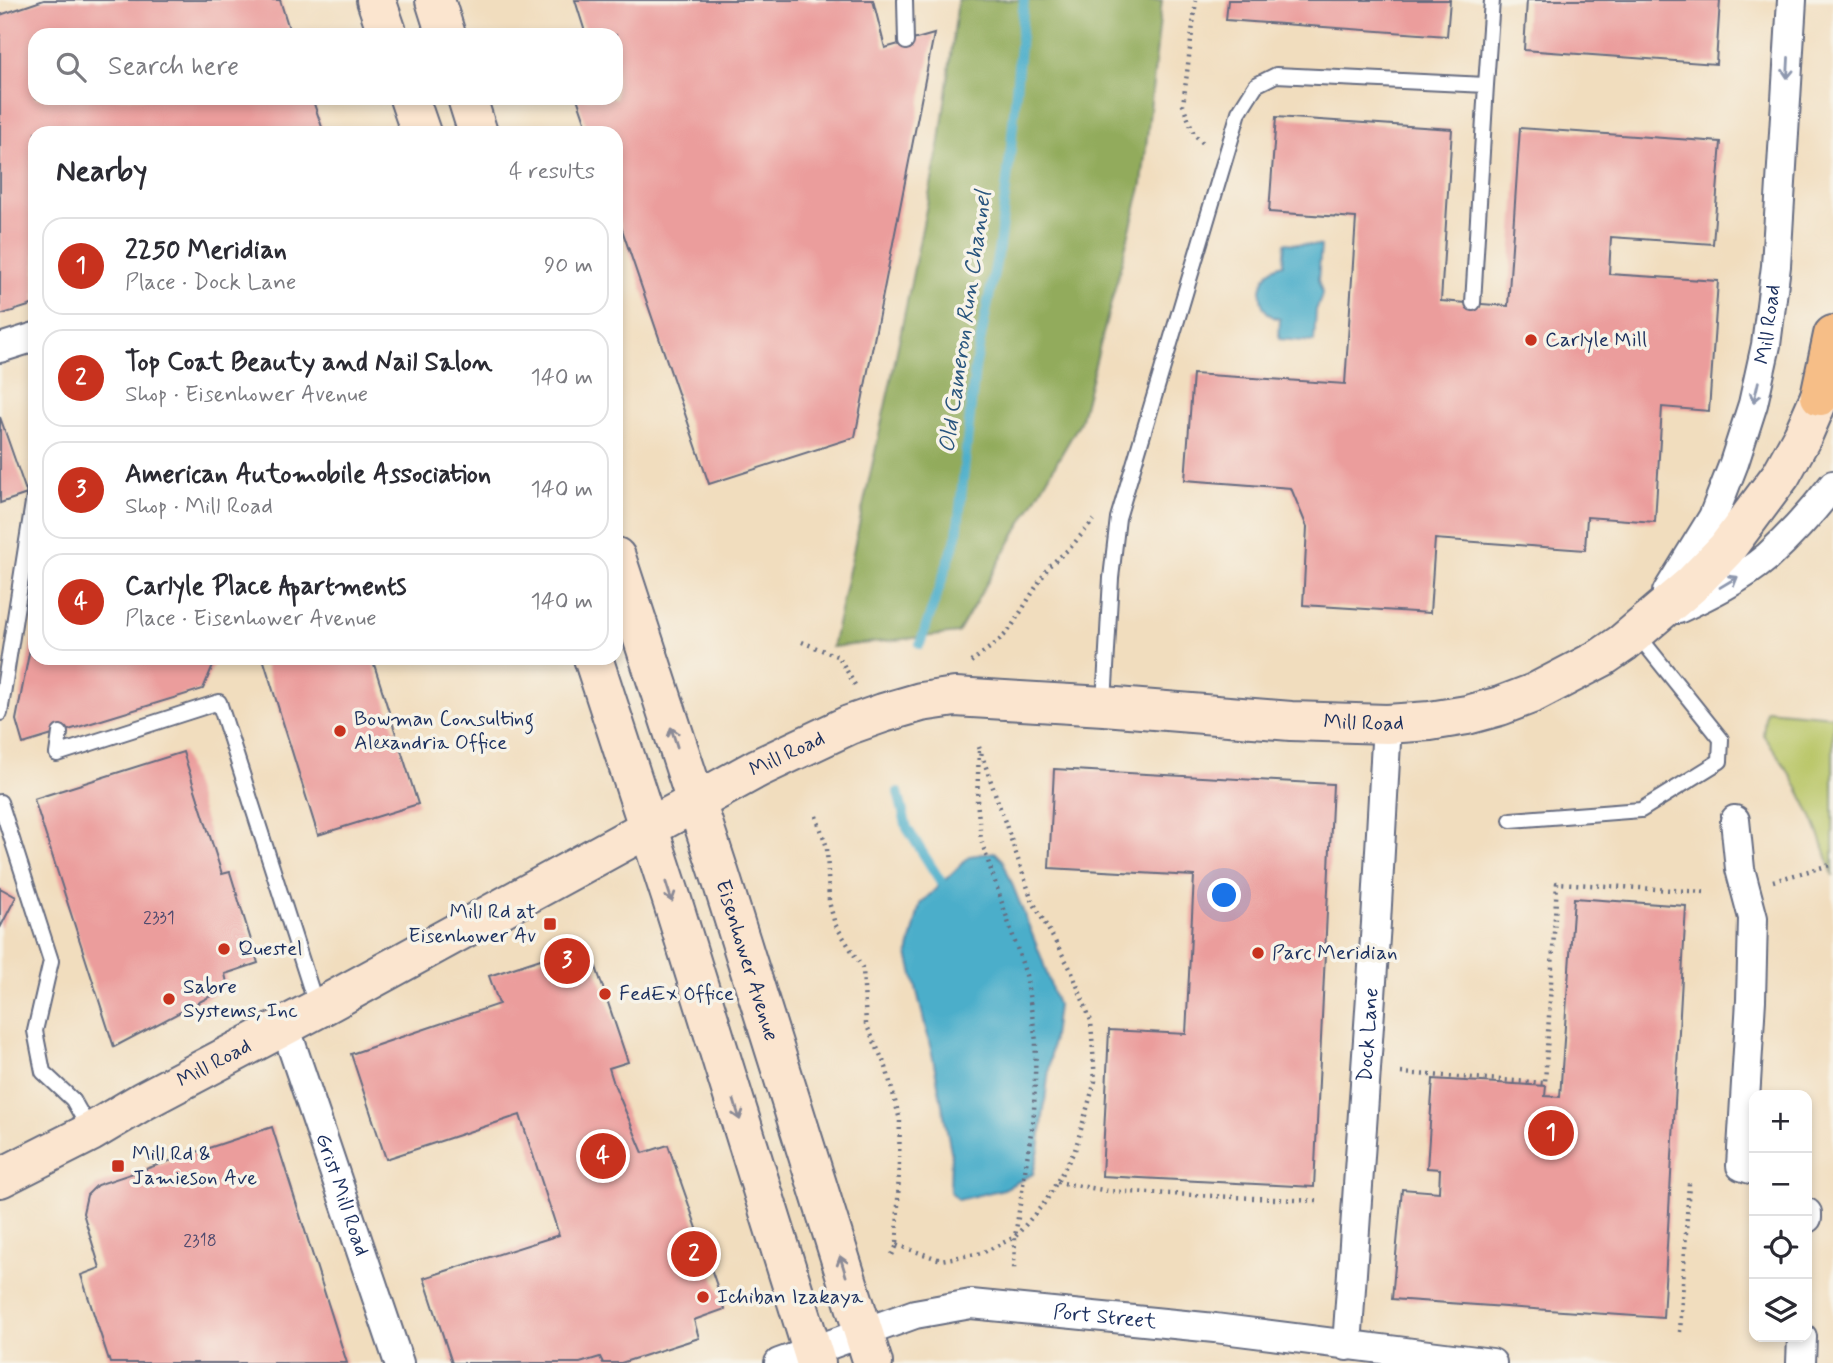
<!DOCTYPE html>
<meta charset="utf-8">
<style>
body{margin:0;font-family:Mynerve,sans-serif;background:#f2f2f3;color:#2b2b33}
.controls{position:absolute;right:21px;bottom:21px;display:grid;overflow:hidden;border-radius:14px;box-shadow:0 4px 10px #0003}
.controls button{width:63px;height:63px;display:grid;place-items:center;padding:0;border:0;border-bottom:2px solid #e1e1e2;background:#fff;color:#2b2b33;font:35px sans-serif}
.you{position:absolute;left:1225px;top:896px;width:24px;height:24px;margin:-18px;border:5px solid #fff;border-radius:50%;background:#1a73e8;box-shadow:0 0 0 10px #1a73e833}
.badge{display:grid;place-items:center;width:46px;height:46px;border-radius:50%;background:#c8321e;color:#fff;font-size:23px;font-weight:700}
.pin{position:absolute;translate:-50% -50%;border:4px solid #fff;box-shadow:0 2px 7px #0006}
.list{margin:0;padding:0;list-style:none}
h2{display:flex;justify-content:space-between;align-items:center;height:91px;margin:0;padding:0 28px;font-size:30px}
h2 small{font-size:23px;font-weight:400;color:#7c7c81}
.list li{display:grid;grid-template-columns:46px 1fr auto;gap:21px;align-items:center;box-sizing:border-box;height:98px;margin:0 14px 14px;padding:0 14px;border:2px solid #e1e1e2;border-radius:21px}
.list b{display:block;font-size:26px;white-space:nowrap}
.list p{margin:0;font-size:23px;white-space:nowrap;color:#7c7c81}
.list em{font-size:23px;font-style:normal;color:#7c7c81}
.icon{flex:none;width:38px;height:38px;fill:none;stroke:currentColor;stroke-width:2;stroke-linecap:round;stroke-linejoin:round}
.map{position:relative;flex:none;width:1833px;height:1363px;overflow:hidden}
.search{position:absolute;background:#fff;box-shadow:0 4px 10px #0003;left:28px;top:28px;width:595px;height:77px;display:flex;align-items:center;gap:18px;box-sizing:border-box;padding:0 24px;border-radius:21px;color:#7c7c81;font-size:26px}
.panel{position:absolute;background:#fff;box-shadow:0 4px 10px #0003;left:28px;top:126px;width:595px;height:539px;border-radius:21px}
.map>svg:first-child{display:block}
.green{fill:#b9c668;stroke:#6a7a63;stroke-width:2}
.forest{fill:#92ab5c;stroke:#566d5d;stroke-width:2}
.water{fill:#4baeca;stroke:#336e94;stroke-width:2}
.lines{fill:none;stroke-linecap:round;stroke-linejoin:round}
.stream{stroke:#4baeca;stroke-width:10}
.building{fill:#eb9d9c}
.lane-casing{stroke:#666c80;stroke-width:18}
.street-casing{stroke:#666c80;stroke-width:32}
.secondary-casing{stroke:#666c80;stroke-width:42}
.highway-casing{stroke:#666c80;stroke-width:42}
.path{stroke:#666c80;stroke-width:4.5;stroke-dasharray:2 5;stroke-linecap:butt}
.lane{stroke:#fff;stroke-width:14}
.street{stroke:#fff;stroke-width:28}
.secondary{stroke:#fbe5cf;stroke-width:38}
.highway{stroke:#f6be87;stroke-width:38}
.oneway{stroke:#8d97ae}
.oneway2{stroke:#8b8a96}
.poi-dot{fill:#c8321e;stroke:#f7f3e8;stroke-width:2.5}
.labels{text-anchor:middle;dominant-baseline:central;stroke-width:7;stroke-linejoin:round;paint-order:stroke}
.number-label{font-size:18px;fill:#4f4a6e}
.street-label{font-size:21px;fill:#1b2f5e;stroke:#f7f3e8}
.poi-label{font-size:21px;fill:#1b2f5e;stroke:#f7f3e8;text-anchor:start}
.water-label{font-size:23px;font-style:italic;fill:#29557e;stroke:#f7f3e8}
</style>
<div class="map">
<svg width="1833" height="1363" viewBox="0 0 1833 1363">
<rect width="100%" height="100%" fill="#f7f3e8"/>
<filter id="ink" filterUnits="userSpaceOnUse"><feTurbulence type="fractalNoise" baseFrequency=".0143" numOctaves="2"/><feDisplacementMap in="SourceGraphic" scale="14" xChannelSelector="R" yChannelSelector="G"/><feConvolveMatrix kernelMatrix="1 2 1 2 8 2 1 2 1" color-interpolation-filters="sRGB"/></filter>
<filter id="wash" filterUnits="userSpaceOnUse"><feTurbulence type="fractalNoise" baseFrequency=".00686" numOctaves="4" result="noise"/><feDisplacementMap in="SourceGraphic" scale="28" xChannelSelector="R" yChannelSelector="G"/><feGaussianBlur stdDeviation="1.57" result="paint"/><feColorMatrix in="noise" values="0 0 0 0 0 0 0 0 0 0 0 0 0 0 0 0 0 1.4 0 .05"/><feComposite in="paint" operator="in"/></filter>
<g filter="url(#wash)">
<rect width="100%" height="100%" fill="#f1ddbe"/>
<path class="green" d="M1766 710 1833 716V876C1819 825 1796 777 1763 735Z"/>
<path class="forest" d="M958 0H1162L1142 184 1080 422 958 633 832 647 891 380 940 141Z"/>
<path class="water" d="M1285 243 1321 246 1318 280 1322 292 1321 298 1316 310 1314 342 1279 339 1280 319C1252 314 1256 270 1283 264Z
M994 852 1003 861 1042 959 1057 1005 1039 1149 1033 1174 1004 1189 958 1200 950 1192 951 1151 933 1058 908 954 920 904 970 856Z"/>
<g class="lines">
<path class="stream" d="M920 644 957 536 975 368 999 247 1011 147 1024 0
M898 792 907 828 941 882"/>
</g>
<g id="blocks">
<path class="building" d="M44 0H280L291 35H35V98H312L324 133H35V304L0 315V15Z
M575 0H873L885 48 934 34 855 437 709 484 616 212V133H589L577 98H616V35H586Z
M1228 0H1450L1447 36 1226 20Z
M1527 0H1720L1716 64 1524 50Z
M1276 117 1452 129 1441 301 1508 306 1520 128 1721 142 1713 244 1611 237 1609 274 1718 281 1709 411 1662 407 1655 522 1587 517 1585 550 1435 539 1430 613 1303 605 1307 527 1291 488 1185 480 1193 374 1345 384 1356 218 1269 212Z
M0 417 27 494 0 503Z
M34 628H35V658H216L203 689 23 744 16 720Z
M263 658H372L418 804 318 835Z
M183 752 222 874 230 872 258 963 225 974 228 987 114 1047 34 799Z
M1054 769 1333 784 1314 1187 1102 1176 1109 1030 1186 1034 1194 876 1049 868Z
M0 888 16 897 0 928Z
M1574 898 1686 906 1663 1318 1392 1299 1402 1189 1439 1192 1440 1169 1427 1168 1433 1079 1546 1086 1545 1096 1560 1097Z
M571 949 579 973 596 967 628 1062 609 1068 614 1084 643 1153 668 1145 725 1309 694 1320 699 1338 621 1363H603L600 1357 580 1363H452L424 1278 559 1235 520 1115 386 1159 351 1054 499 1004 489 976Z
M272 1127 347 1363H110L81 1275 100 1268 83 1213 87 1195 97 1185Z"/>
</g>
</g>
<g filter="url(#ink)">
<use href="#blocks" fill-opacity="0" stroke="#666c80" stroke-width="2"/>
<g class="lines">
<defs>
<path id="lane" d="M905 0 906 42
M1486 85 1492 0
M1104 704 1111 578 1118 518 1239 112 1256 85 1276 75 1486 85 1473 303
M0 713 35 490
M60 733 57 754 219 702 317 1008
M0 802 51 961 35 1031 43 1072 73 1100 91 1132
M1511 820 1641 810 1720 761 1721 739 1637 634"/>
<g id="street">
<path d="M0 348 35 337"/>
<path id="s1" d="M1667 592 1713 517 1734 463 1753 404 1766 345 1776 266 1792 0"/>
<path d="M1678 609C1708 595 1741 579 1767 557 1791 535 1813 511 1833 485"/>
<path d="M1735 820 1740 869 1753 918 1751 1000 1741 1166 1754 1170"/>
<path id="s2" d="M285 1026 399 1363"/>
<path d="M1807 1213V1218"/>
<path id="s3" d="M1347 1346 1376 923 1387 724"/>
<path id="s4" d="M779 1363 915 1314 971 1304 1215 1328 1492 1363"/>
<path d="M1801 1363 1802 1337"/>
</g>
<g id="secondary">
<path d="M376 0 388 35"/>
<path d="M435 0 446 35"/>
<path d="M409 98 421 133"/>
<path d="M467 98 478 133"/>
<path id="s5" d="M616 557 720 875 873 1363"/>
<path d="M593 658 672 900 816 1363"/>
<path id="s6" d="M0 1178 91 1132 143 1101 317 1009 758 768 849 725 883 713 921 702 955 697 1104 706 1291 721 1387 724 1430 721 1467 715 1500 706 1534 693 1601 658 1623 643 1691 585 1726 549 1781 475 1803 435 1820 396"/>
</g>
<path id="highway" d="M1820 396 1833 335"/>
</defs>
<use href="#lane" class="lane-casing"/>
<use href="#street" class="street-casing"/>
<use href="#secondary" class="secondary-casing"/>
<use href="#highway" class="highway-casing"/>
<path class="path" d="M1196 0 1183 105 1194 134 1206 146
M802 642 839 657 855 685
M971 662C982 653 1004 639 1011 627 1015 622 1016 618 1020 613L1049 566 1070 548 1094 520
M979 751 977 800 981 840 1026 975 1036 1041 1034 1113 1015 1237 1014 1273
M816 816 827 847 829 902 835 924 863 969 866 1024 886 1067 900 1120 897 1245 890 1259
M1773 881 1830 865
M1401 1073 1545 1083 1557 883 1705 892
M1057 1182 1109 1191 1317 1201
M897 1245 941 1260 982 1253 1015 1237 1046 1201 1075 1150 1095 1081 1091 1021 1071 970 1032 900 979 747
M1680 1332 1689 1183"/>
<use href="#lane" class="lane"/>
<use href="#street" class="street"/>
<use href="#secondary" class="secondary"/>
<use href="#highway" class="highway"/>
</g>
<defs><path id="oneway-shaft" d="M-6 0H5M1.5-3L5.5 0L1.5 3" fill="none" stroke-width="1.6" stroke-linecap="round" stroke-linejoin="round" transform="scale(1.75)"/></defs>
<g class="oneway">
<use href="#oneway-shaft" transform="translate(1788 68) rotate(93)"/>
<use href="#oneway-shaft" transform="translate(1756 392) rotate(103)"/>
<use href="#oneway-shaft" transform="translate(1729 582) rotate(-31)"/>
</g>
<g class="oneway2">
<use href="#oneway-shaft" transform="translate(674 737) rotate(-108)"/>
<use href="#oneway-shaft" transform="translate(669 892) rotate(72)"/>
<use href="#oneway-shaft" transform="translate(737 1110) rotate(73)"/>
<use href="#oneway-shaft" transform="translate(843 1266) rotate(-107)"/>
</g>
</g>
<g class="poi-dot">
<circle cx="1531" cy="340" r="7"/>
<circle cx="340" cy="731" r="7"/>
<rect x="543" y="917" width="14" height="14" rx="3.5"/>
<circle cx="224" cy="949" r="7"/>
<circle cx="1258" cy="953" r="7"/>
<circle cx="605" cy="994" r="7"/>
<circle cx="169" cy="999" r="7"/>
<rect x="111" y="1159" width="14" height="14" rx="3.5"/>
<circle cx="703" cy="1297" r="7"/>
</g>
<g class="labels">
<g class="number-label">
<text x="159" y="918">2331</text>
<text x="200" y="1241">2318</text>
</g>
<g class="street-label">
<text stroke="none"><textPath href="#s1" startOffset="289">Mill Road</textPath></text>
<text stroke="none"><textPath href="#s6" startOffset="1482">Mill Road</textPath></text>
<text stroke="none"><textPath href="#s6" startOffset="894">Mill Road</textPath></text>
<text stroke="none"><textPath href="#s5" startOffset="424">Eisenhower Avenue</textPath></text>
<text stroke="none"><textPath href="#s3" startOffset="312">Dock Lane</textPath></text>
<text stroke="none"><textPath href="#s6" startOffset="243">Mill Road</textPath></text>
<text stroke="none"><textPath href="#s2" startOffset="178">Grist Mill Road</textPath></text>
<text stroke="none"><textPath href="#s4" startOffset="336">Port Street</textPath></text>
</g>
<g class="poi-label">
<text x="1545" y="340">Carlyle Mill</text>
<text x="354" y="719">Bowman Consulting<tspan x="354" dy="24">Alexandria Office</tspan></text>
<text x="536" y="912" text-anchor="end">Mill Rd at<tspan x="536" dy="24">Eisenhower Av</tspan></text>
<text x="238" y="949">Questel</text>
<text x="1272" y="953">Parc Meridian</text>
<text x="183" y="987">Sabre<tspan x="183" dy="24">Systems, Inc</tspan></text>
<text x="619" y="994">FedEx Office</text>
<text x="132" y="1154">Mill Rd &amp;<tspan x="132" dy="24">Jamieson Ave</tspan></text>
<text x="717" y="1297">Ichiban Izakaya</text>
</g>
<g class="water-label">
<text transform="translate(966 322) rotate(-82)">Old Cameron Run Channel</text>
</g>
</g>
</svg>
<div class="controls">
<button>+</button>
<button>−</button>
<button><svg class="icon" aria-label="locate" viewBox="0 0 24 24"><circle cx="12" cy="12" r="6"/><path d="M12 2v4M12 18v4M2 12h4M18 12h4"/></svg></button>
<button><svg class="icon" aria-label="layers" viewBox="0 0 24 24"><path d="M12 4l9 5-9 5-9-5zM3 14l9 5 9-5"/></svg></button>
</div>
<div class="you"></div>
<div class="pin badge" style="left:1551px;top:1133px">1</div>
<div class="pin badge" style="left:694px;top:1254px">2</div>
<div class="pin badge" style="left:567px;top:961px">3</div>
<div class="pin badge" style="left:603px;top:1156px">4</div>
<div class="search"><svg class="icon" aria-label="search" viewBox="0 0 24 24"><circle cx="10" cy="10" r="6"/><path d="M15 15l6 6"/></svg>Search here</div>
<section class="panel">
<h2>Nearby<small>4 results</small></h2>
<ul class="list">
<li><span class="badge">1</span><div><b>2250 Meridian</b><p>Place · Dock Lane</p></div><em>90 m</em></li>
<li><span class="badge">2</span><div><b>Top Coat Beauty and Nail Salon</b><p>Shop · Eisenhower Avenue</p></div><em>140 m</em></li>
<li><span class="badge">3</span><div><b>American Automobile Association</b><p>Shop · Mill Road</p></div><em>140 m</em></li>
<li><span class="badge">4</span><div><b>Carlyle Place Apartments</b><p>Place · Eisenhower Avenue</p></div><em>140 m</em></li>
</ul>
</section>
</div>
